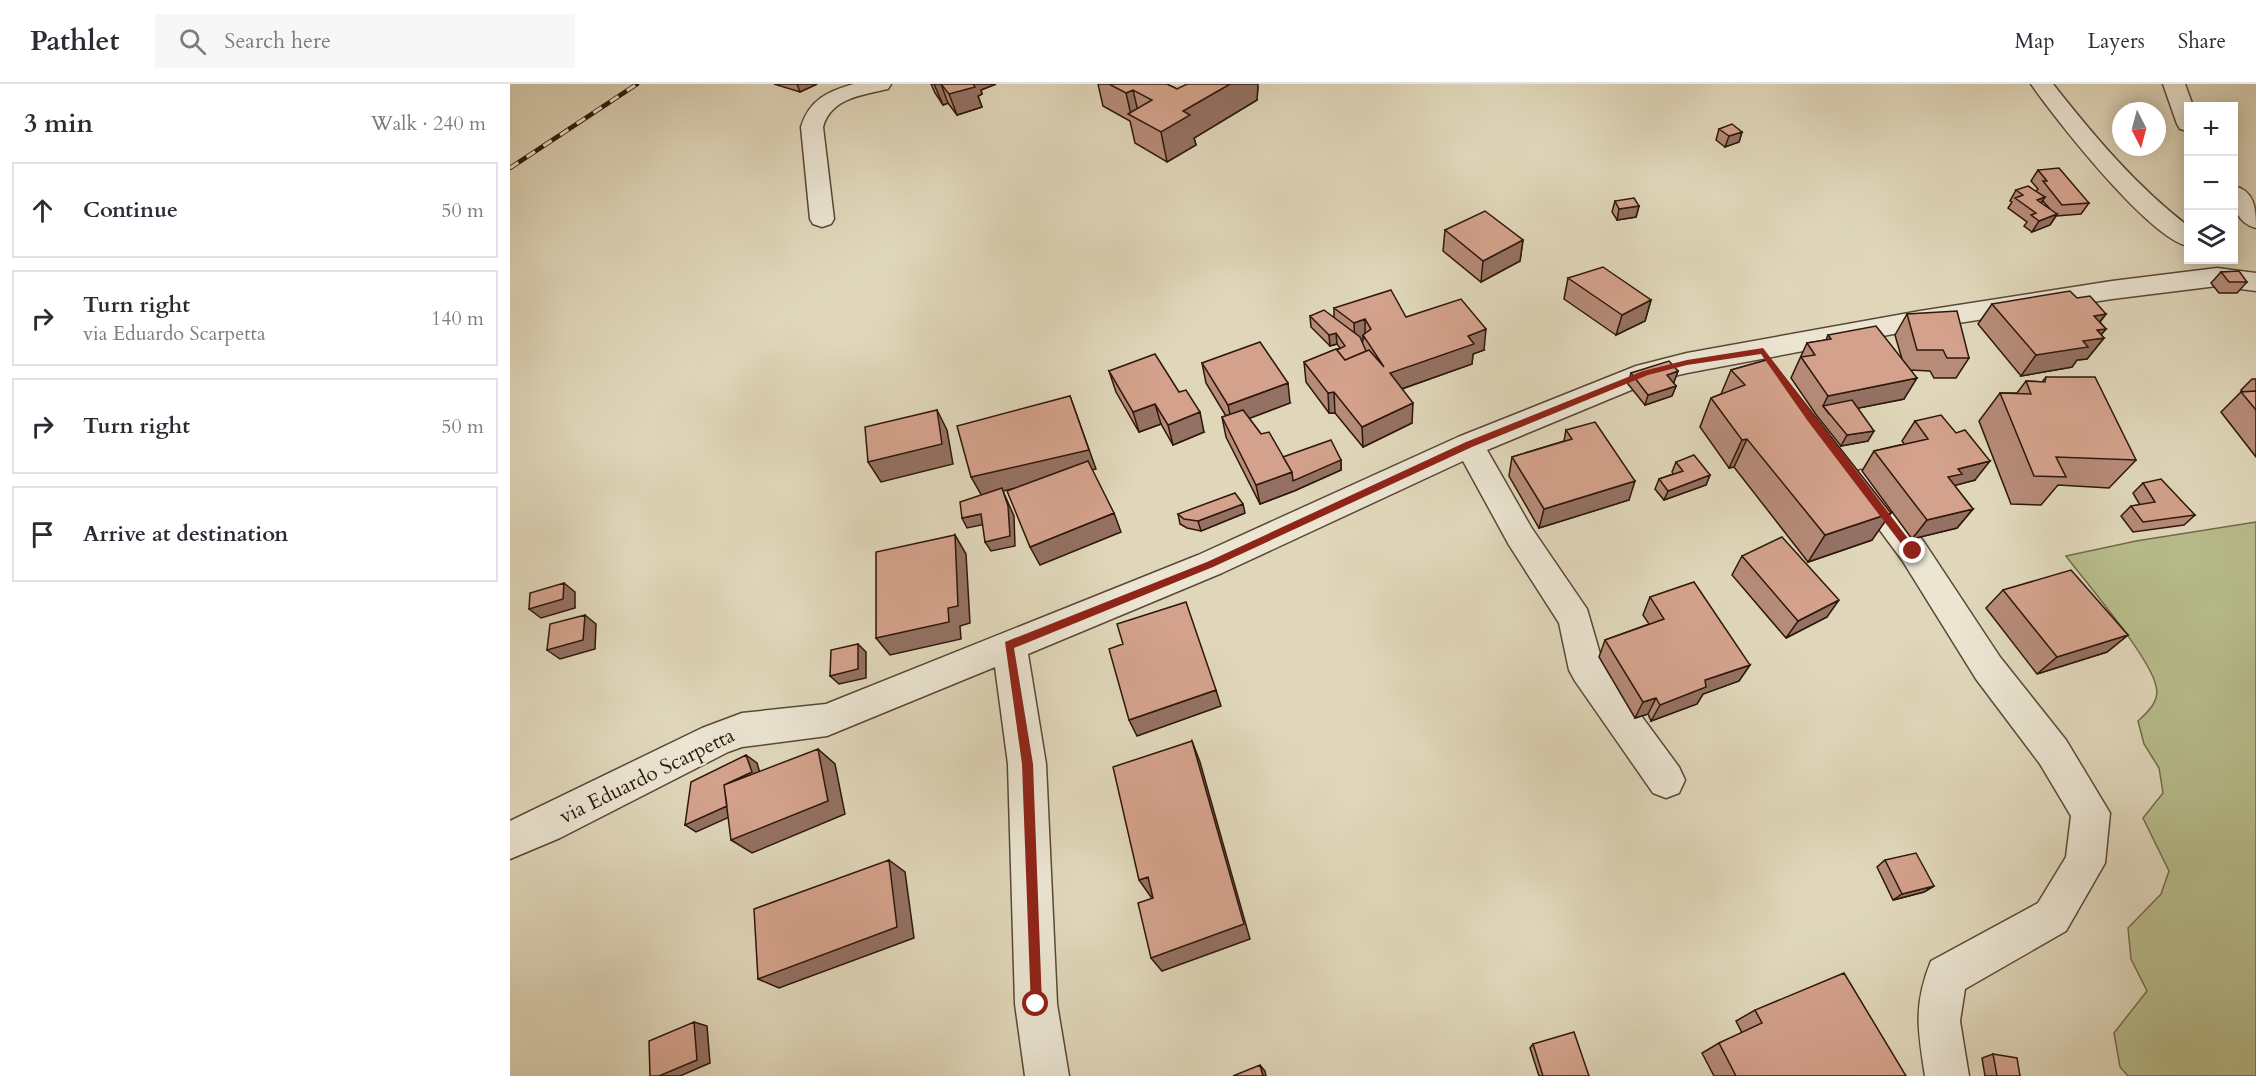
<!DOCTYPE html>
<meta charset="utf-8">
<style>
body{margin:0;font-family:Cardo,serif;background:#f7f7f7;color:#2b2b33}
.controls{position:absolute;right:18px;top:18px;display:grid;overflow:hidden;border-radius:0px;box-shadow:0 3px 15px #0003}
.controls button{width:54px;height:54px;display:grid;place-items:center;padding:0;border:0;border-bottom:2px solid #e1e1e2;background:#fff;color:#2b2b33;font:30px sans-serif}
.compass{position:absolute;left:1602px;top:18px;width:54px;height:54px;border-radius:50%;background:#fff;box-shadow:0 3px 15px #0003;rotate:174deg}
.stop{position:absolute;width:18px;height:18px;margin:-14px;border:4px solid #8f2418;border-radius:50%;background:#fff}
.stop.end{background:#8f2418;border-color:#fff;box-shadow:0 2px 6px #0008}
.list{margin:0;padding:0;list-style:none}
h2{display:flex;justify-content:space-between;align-items:center;height:78px;margin:0;padding:0 24px;font-size:26px}
h2 small{font-size:20px;font-weight:400;color:#7c7c81}
.list li{display:grid;grid-template-columns:39px 1fr auto;gap:18px;align-items:center;box-sizing:border-box;height:96px;margin:0 12px 12px;padding:0 12px;border:2px solid #e1e1e2;border-radius:0px}
.list b{display:block;font-size:22px;white-space:nowrap}
.list p{margin:0;font-size:20px;white-space:nowrap;color:#7c7c81}
.list em{font-size:20px;font-style:normal;color:#7c7c81}
.icon{flex:none;width:33px;height:33px;fill:none;stroke:currentColor;stroke-width:2;stroke-linecap:round;stroke-linejoin:round}
.map{position:relative;flex:none;width:1746px;height:992px;overflow:hidden}
header{display:flex;align-items:center;gap:36px;box-sizing:border-box;height:84px;padding:0 30px;background:#fff;border-bottom:2px solid #e1e1e2}
header strong{font-size:28px}
nav{display:flex;gap:33px;margin-inline-start:auto;font-size:21px}
.search{width:420px;height:54px;background:#f7f7f7;display:flex;align-items:center;gap:15px;box-sizing:border-box;padding:0 21px;border-radius:0px;color:#7c7c81;font-size:22px}
main{display:flex}
aside{flex:1;background:#fff}
.map>svg:first-child{display:block}
.green{fill:#b8bd8c;stroke:#736a4c;stroke-width:1.5}
.lines{fill:none;stroke-linecap:round;stroke-linejoin:round}
.street-casing{stroke:#5a4737;stroke-width:3}
.street{fill:#ebe5d2;fill-rule:evenodd}
.rail-casing{stroke:#2e170b;stroke-width:4.5}
.rail{stroke:#ebe5d2;stroke-width:3;stroke-dasharray:10;stroke-linecap:butt}
.wall{fill:#b68b78;stroke:#2e170b;stroke-width:1.5;fill-rule:evenodd}
.shaded-wall{fill:#947162;stroke:#2e170b;stroke-width:1.5}
.building{fill:#d4a28c;stroke:#2e170b;stroke-width:1.5}
.route{fill:#8f2418}
.labels{text-anchor:middle;dominant-baseline:central;stroke-width:4.5;stroke-linejoin:round;paint-order:stroke}
.street-label{font-size:21px;fill:#2e170b;stroke:#ebe5d2}
</style>
<header>
<strong>Pathlet</strong>
<div class="search"><svg class="icon" aria-label="search" viewBox="0 0 24 24"><circle cx="10" cy="10" r="6"/><path d="M15 15l6 6"/></svg>Search here</div>
<nav><a>Map</a><a>Layers</a><a>Share</a></nav>
</header>
<main>
<aside>
<h2>3 min<small>Walk · 240 m</small></h2>
<ul class="list">
<li><svg class="icon" aria-label="ahead" viewBox="0 0 24 24"><path d="M12 20V5M6 11l6-6 6 6"/></svg><div><b>Continue</b></div><em>50 m</em></li>
<li><svg class="icon" aria-label="right" viewBox="0 0 24 24"><path d="M7 20v-9h11M14 6l5 5-5 5"/></svg><div><b>Turn right</b><p>via Eduardo Scarpetta</p></div><em>140 m</em></li>
<li><svg class="icon" aria-label="right" viewBox="0 0 24 24"><path d="M7 20v-9h11M14 6l5 5-5 5"/></svg><div><b>Turn right</b></div><em>50 m</em></li>
<li><svg class="icon" aria-label="arrive" viewBox="0 0 24 24"><path d="M6 21V4h12l-3 4 3 4H6"/></svg><div><b>Arrive at destination</b></div></li>
</ul>
</aside>
<div class="map">
<svg width="1746" height="992" viewBox="0 0 1746 992">
<rect width="100%" height="100%" fill="#e0d7ba"/>
<filter id="stains"><feTurbulence type="fractalNoise" baseFrequency=".00333" numOctaves="4"/><feColorMatrix values="0 0 0 0 .2 0 0 0 0 .09 0 0 0 0 .02 0 0 0 .5 -.17"/></filter>
<radialGradient id="worn" r=".72"><stop offset=".6" stop-color="#630" stop-opacity="0"/><stop offset="1" stop-color="#630" stop-opacity=".3"/></radialGradient>
<path class="green" d="M1746 438V992H1618L1610 983 1604 949 1637 907 1621 875 1618 844 1651 810 1659 787 1633 734 1653 709 1649 684 1634 660 1628 637C1638 628 1650 617 1646 602 1640 573 1577 500 1556 472L1626 457Z"/>
<g class="lines">
<defs>
<path id="street" d="M344 0H381L378 5C352 11 321 14 313 43L324 135 321 140 312 143 303 140 300 135 291 43C299 16 318 7 344 0Z
M1521 0H1543C1584 52 1626 102 1678 142V162C1639 154 1546 36 1521 0Z
M1653 0H1675L1683 22H1678V47L1670 45 1667 40Z
M1724 102C1745 107 1746 125 1746 144 1726 139 1722 120 1724 102Z
M1707 184 1746 189V207L1707 202 1602 215 1410 245 1177 289 1143 297 977 366 1021 443 1077 525 1093 580 1169 683 1175 696 1169 709 1156 714 1143 709 1065 597 1059 586 1049 539 999 461 953 377 712 489 518 570 536 680 547 920 559 992H515L505 920 498 680 485 583 317 652 232 663 218 668 50 754 0 775V737L192 644 232 629 316 620 688 471 948 353 1126 282 1177 269 1410 227 1602 197Z
M1351 386 1362 390 1414 458 1490 573 1556 656 1600 729 1595 779 1556 847 1455 905 1450 937 1459 992H1415C1408 947 1403 921 1421 877L1528 819 1556 773 1561 732 1530 680 1466 595 1392 476 1340 406 1336 398 1340 390Z"/>
</defs>
<use href="#street" class="street-casing"/>
<use href="#street" class="street"/>
<defs>
<path id="rail" d="M0 84 127 0"/>
</defs>
<use href="#rail" class="rail-casing"/>
<use href="#rail" class="rail"/>
</g>
<path class="wall" d="M264 0H307L290 8Z
M421 0H486L471 6 472 10 468 12 472 23 447 31 438 19 433 21 425 9Z
M588 0H657L667 5 748 3 747 16 684 54 686 61 657 78 625 59 620 37 593 22Z
M1209 45 1232 48 1229 58 1215 63 1206 56Z
M1528 86 1579 119 1571 130 1546 132 1540 141 1522 148 1514 142 1517 138 1498 124 1502 118 1500 117 1506 106 1526 107 1528 105 1521 97ZM1533 117 1540 125 1531 119Z
M1105 117 1129 122 1126 133 1107 136 1102 128Z
M935 146 1013 156 1010 177 971 198 933 167Z
M1711 188 1737 198 1727 209H1709L1701 199Z
M1058 194 1141 216 1135 237 1106 251 1054 215Z
M1567 214 1596 230 1590 238 1596 245 1591 251 1594 254 1577 275 1567 276 1562 283 1511 292 1468 240 1482 220Z
M824 224 896 233 974 266 963 270 962 280 892 305 902 339 853 363 825 329H819L796 298 794 278 830 264 827 260 820 262 801 243 800 232 824 234Z
M1397 230 1459 274 1446 294H1424L1420 287 1400 286 1394 315 1348 324 1358 357 1331 362 1307 332 1281 294 1297 259 1316 256 1318 251 1392 275 1385 251Z
M1260 275 1362 456 1298 478 1224 383 1219 384 1190 343 1201 314 1211 310 1221 286Z
M692 279 780 319 739 334 751 350 773 373 831 376V386L784 407 750 420 716 353 712 333 716 332 696 299Z
M599 287 694 348 663 361 651 340 629 348 606 308Z
M1168 287 1164 298H1163L1166 302 1162 312 1135 321 1118 300 1121 289Z
M1536 293 1626 376 1599 404 1548 401 1531 421 1501 420 1469 337 1490 309H1507L1516 297 1532 298Z
M1742 295H1746V373L1711 328 1731 308H1733L1731 306Z
M1405 337 1465 396 1444 401 1463 425 1447 444 1402 455 1352 387 1364 367 1394 360 1392 357Z
M1056 346 1119 416 1029 444 999 392 1002 373 1054 357Z
M1166 378 1200 391 1196 401 1154 416 1145 405 1149 395 1163 390 1162 388Z
M1633 399 1685 431 1674 441 1623 448 1611 432 1621 422 1630 421 1623 409Z
M735 429 691 447 677 444 670 440 668 430Z
M1232 472 1317 533 1276 554 1222 491Z
M1493 506 1618 551 1597 568 1527 590 1476 524Z
M1140 513 1240 581 1229 597 1193 610 1187 620 1141 637 1138 630 1125 634 1089 573 1095 556 1139 540 1133 531Z
M1375 776 1424 802 1414 808 1383 816 1367 783Z
M1245 926 1396 992H1204L1192 969 1209 959 1232 949 1226 937Z
M1023 960 1079 992H1029L1020 964Z
M1483 970 1510 992H1475L1472 974Z"/>
<path class="shaded-wall" d="M287 0H307L290 8Z
M424 0H431L438 19 433 21Z
M460 0H486L471 6 472 10 468 12 472 23 447 31 439 10Z
M720 0H748L747 16 684 54 686 61 657 78 651 48 673 27Z
M623 6 630 36 621 31 616 9Z
M1232 48 1229 58 1215 63 1219 52Z
M1535 113 1528 124 1527 116Z
M1129 122 1126 133 1107 136 1109 125Z
M1547 130 1540 141 1522 148 1529 137Z
M1013 156 1010 177 971 198 973 177Z
M1141 216 1135 237 1106 251 1112 231Z
M1596 230 1580 250 1584 232Z
M855 235V255L853 251V257L845 260 844 239Z
M976 245 974 266 963 270 962 280 880 309V289L958 252Z
M1596 245 1587 255 1594 254 1577 275 1567 276 1562 283 1511 292 1526 271 1573 257 1587 246Z
M826 249 827 260 820 262 819 251Z
M1168 287 1164 298 1153 302 1157 291Z
M1407 294 1394 315 1319 330 1313 322 1318 312Z
M778 299 780 319 722 341 718 321Z
M1166 302 1162 312 1135 321 1138 311Z
M824 308 825 329H819L818 309Z
M560 312 586 385 493 407 504 432 505 462 481 467 475 458 472 412 461 393Z
M903 319 902 339 853 363 852 343Z
M645 320 651 340 629 348 623 328Z
M427 326 437 346 443 380 371 398 358 378Z
M690 328 694 348 663 361 658 341Z
M1364 347 1358 357 1331 362 1337 351Z
M1237 355 1224 383 1219 384 1232 356Z
M831 376V386L784 407 750 420 746 401 782 388Z
M1480 377 1465 396 1443 402 1438 393 1448 385Z
M1200 391 1196 401 1154 416 1158 407Z
M1125 397 1119 416 1029 444 1034 425Z
M733 420 735 429 691 447 688 437Z
M1463 425 1447 444 1402 455 1417 436Z
M604 429 611 448 530 481 520 463Z
M1381 429 1362 456 1298 478 1315 451Z
M471 430 476 440 457 444 452 434Z
M445 451 456 470 460 539 450 542 451 555 380 571 366 554 438 524Z
M54 499 65 508V524L31 534 19 525Z
M1329 516 1317 533 1276 554 1288 537Z
M75 531 86 540 85 565 50 575 37 566Z
M1618 551 1597 568 1527 590 1547 573Z
M348 560 356 568V594L329 600 320 592Z
M1240 581 1229 597 1193 610 1187 620 1141 637 1150 621 1195 596Z
M706 606 711 622 627 652 619 636Z
M1146 614 1138 630 1125 634 1133 618Z
M682 657 690 678 740 855 652 887 641 874Z
M308 665 325 680 335 730 242 769 221 756Z
M236 671 247 679 252 696 233 727 186 748 175 741 219 699Z
M379 776 395 788 404 854 269 904 248 895Z
M638 793 649 809 641 813 629 796Z
M1424 802 1414 808 1383 816 1392 810Z
M184 938 197 942 200 979 170 992H149Z
M750 981 755 987 756 992H753Z"/>
<path class="building" d="M431 0H463L465 3 439 10Z
M599 0H657L667 5 677 0H720L673 27 680 31 651 48 618 30 642 16 623 6 616 9Z
M1222 40 1232 48 1219 52 1209 45Z
M1549 84 1579 119 1552 121 1533 97H1537L1528 86Z
M1518 102 1535 113 1527 116 1547 130 1529 137 1521 131 1526 129 1505 114 1513 111 1506 106Z
M1124 114 1129 122 1109 125 1105 117Z
M975 127 1013 156 973 177 935 146Z
M1093 183 1141 216 1112 231 1058 194Z
M1729 187 1737 198H1719L1711 188Z
M881 206 896 233 951 215 976 245 958 252 964 260 880 289 903 319 852 343 824 308 818 309 794 278 826 265 835 276 859 266 874 283 853 251 861 245 855 235 844 239 824 224Z
M1560 207 1567 214 1580 212 1596 230 1584 232 1596 245 1587 246 1594 254 1573 257 1578 263 1526 271 1482 220Z
M814 226 850 253 856 267 835 276 827 266 835 262 826 249 819 251 800 232Z
M1447 227 1459 274H1437L1433 266H1407L1397 230Z
M1366 242 1407 294 1318 312 1291 273 1305 271 1297 259 1321 255 1318 251Z
M750 258 778 299 718 321 692 279Z
M645 270 669 308 676 306 690 328 658 341 645 320 623 328 599 287Z
M1260 275 1381 429 1315 451 1237 355 1232 356 1201 314 1235 301 1221 286Z
M1159 277 1168 287 1157 291 1166 302 1138 311 1121 289Z
M1536 293H1585L1626 376 1546 373 1556 393 1524 392 1490 309 1521 310 1516 297 1535 298Z
M1746 307V326L1731 308Z
M560 312 579 366 461 393 447 342Z
M1342 316 1364 347 1337 351 1313 322Z
M427 326 432 360 358 378 355 343Z
M733 326 751 350 759 348 782 388 746 401 712 333Z
M1431 331 1446 349 1455 346 1480 377 1448 385 1452 390 1438 393 1463 425 1417 436 1364 367 1418 355 1405 337Z
M1085 338 1125 397 1034 425 1002 373 1062 355 1056 346Z
M821 356 831 376 783 397 782 388 773 373Z
M1184 371 1200 391 1158 407 1149 395 1173 387 1166 378Z
M578 377 604 429 520 463 497 407Z
M1651 395 1685 431 1633 438 1621 422 1645 418 1633 399Z
M492 404 498 422 500 452 475 458 471 430 452 434 450 418Z
M725 409 733 420 688 437 674 435 668 430Z
M445 451 448 522 438 524 439 538 366 554V468Z
M1272 453 1329 516 1288 537 1232 472Z
M1561 486 1618 551 1547 573 1493 506Z
M1184 498 1240 581 1195 596 1196 603 1150 621 1146 614 1133 618 1095 556 1154 535 1140 513Z
M54 499 53 515 19 525 20 509Z
M676 518 706 606 619 636 599 565 613 560 607 540Z
M75 531 73 556 37 566 40 540Z
M348 560V585L320 592 321 566Z
M682 657 734 840 641 874 628 819 643 814 638 793 629 796 603 683Z
M308 665 318 717 221 756 214 701Z
M236 671 242 688 214 701 217 722 175 741 181 698Z
M1406 769 1424 802 1392 810 1375 776Z
M379 776 387 843 248 895 244 825Z
M1334 889 1396 992H1226L1209 959 1252 939 1245 926Z
M184 938 187 976 149 992H140L139 957Z
M1064 948 1079 992H1033L1023 960Z
M1483 970 1507 974 1510 992H1487Z
M750 981 753 992H723Z"/>
<path class="route" d="M1253 264 1406 465V470H1399L1297 336 1251 270 1177 281 1138 291 962 363 703 483 504 564 523 680 532 920 530 925H521L512 680 495 558 697 478 956 358 1133 287 1177 276Z"/>
<g class="labels">
<g class="street-label">
<text transform="translate(137 692) rotate(-26)">via Eduardo Scarpetta</text>
</g>
</g>
<rect width="100%" height="100%" filter="url(#stains)"/>
<rect width="100%" height="100%" fill="url(#worn)"/>
</svg>
<div class="controls">
<button>+</button>
<button>−</button>
<button><svg class="icon" aria-label="layers" viewBox="0 0 24 24"><path d="M12 4l9 5-9 5-9-5zM3 14l9 5 9-5"/></svg></button>
</div>
<svg class="compass" viewBox="-18 -18 36 36"><path d="M0-13l5 13h-10z" fill="#e53935"/><path d="M0 13l5-13h-10z" fill="#7c7c81"/></svg>
<div class="stop" style="left:526px;top:920px"></div>
<div class="stop end" style="left:1403px;top:467px"></div>
</div>
</main>
